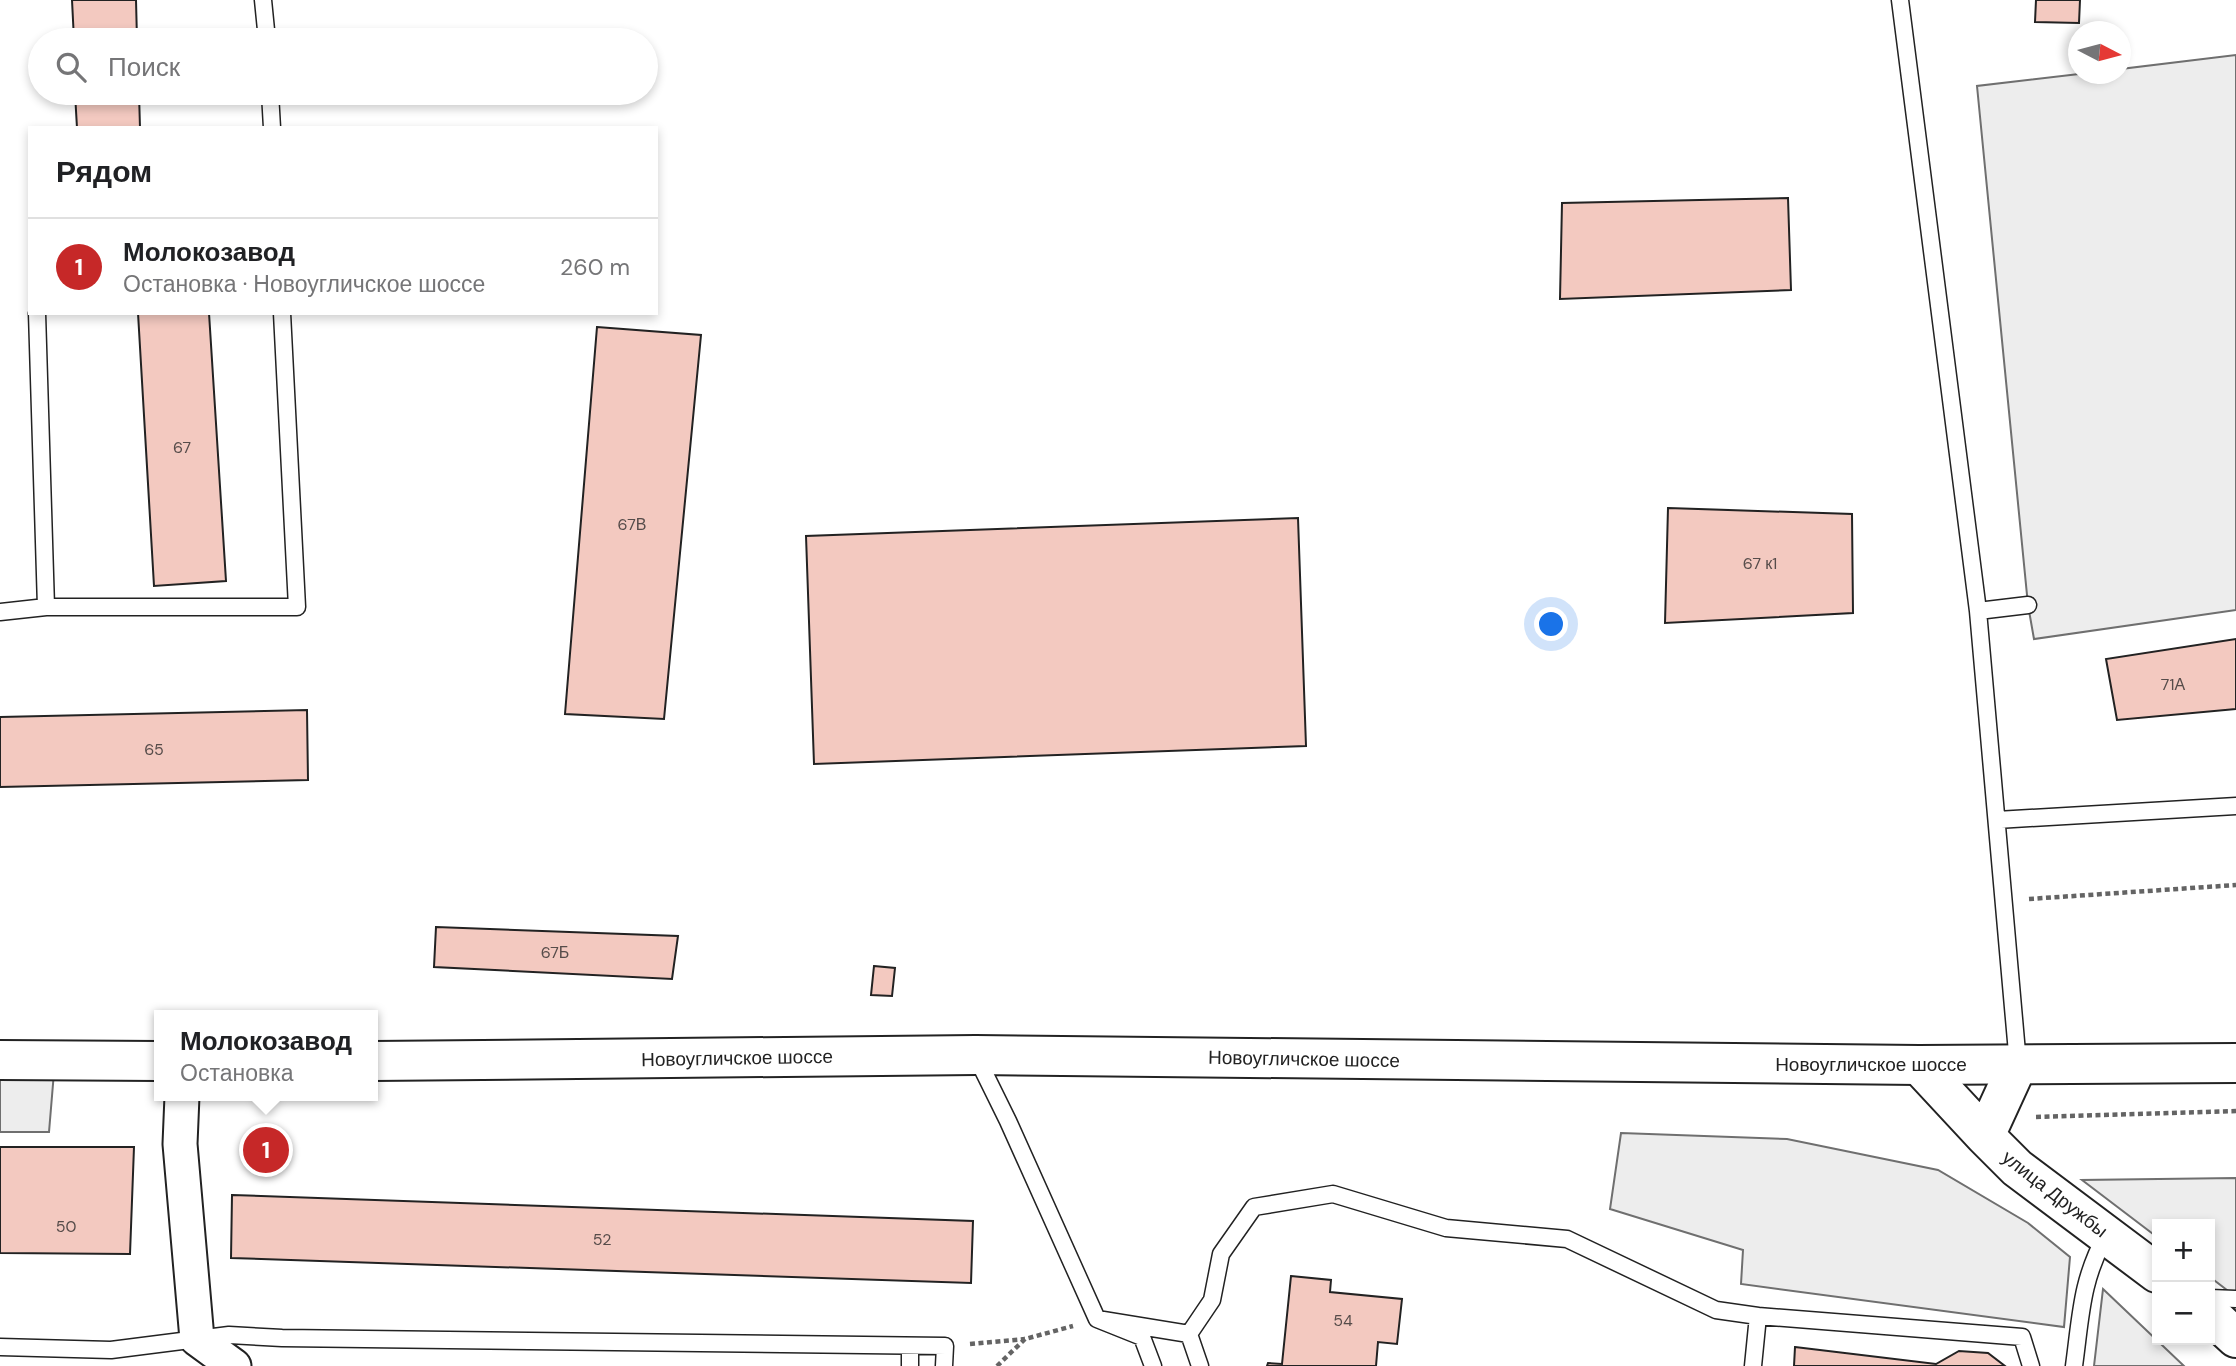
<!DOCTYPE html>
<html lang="ru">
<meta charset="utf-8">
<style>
body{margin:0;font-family:"DM Sans",sans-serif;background:#f2f2f2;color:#202124}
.controls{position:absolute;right:21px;bottom:21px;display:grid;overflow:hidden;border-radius:0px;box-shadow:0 4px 10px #0003}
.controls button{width:63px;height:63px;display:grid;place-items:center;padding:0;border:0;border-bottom:2px solid #e0e0e0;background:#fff;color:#202124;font:35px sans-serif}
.compass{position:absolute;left:2068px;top:21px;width:63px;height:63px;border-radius:50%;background:#fff;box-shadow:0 4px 10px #0003;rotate:96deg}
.you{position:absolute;left:1552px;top:625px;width:24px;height:24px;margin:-18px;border:5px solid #fff;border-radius:50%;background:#1a73e8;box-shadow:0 0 0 10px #1a73e833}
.badge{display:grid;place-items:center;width:46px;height:46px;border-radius:50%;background:#c62828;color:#fff;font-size:23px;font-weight:700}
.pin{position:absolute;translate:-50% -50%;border:4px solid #fff;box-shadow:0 2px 7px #0006}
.popup{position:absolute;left:154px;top:1010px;width:224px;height:91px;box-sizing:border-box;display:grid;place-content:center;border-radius:0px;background:#fff;filter:drop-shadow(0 2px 5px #0005);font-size:23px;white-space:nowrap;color:#757577}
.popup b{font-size:26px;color:#202124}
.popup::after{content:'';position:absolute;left:50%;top:100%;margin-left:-14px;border:14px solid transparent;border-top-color:#fff}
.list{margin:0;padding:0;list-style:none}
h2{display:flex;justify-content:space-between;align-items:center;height:91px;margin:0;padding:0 28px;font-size:30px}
h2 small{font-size:23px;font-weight:400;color:#757577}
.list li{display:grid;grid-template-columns:46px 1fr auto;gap:21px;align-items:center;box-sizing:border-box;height:98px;padding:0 28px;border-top:2px solid #e0e0e0}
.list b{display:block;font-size:26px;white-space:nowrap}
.list p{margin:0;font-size:23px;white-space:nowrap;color:#757577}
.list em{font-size:23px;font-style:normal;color:#757577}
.icon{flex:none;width:38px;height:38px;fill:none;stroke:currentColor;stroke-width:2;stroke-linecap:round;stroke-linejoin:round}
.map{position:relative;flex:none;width:2236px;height:1366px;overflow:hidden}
.search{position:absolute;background:#fff;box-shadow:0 4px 10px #0003;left:28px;top:28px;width:630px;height:77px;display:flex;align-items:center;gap:18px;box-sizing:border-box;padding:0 24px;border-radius:38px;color:#757577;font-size:26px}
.panel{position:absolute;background:#fff;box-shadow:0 4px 10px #0003;left:28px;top:126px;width:630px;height:189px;border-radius:0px}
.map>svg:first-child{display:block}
.parking{fill:#ededed;stroke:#6f6f6f;stroke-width:2}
.building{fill:#f3c9c0;stroke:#222;stroke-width:2}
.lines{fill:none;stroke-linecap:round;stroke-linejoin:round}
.service-casing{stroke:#222;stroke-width:19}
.minor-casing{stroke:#222;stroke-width:37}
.tertiary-casing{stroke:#222;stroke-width:42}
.secondary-casing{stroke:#222;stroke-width:42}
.path{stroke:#646464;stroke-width:4.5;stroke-dasharray:5 3.5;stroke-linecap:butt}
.service{stroke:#fff;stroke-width:16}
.minor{stroke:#fff;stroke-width:33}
.tertiary{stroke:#fff;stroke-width:38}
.secondary{stroke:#fff;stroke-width:38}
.labels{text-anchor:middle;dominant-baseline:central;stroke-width:5;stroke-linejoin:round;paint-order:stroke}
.number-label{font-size:16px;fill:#564c4a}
.street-label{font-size:19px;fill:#222;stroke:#fff}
</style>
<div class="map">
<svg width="2236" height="1366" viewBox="0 0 2236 1366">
<rect width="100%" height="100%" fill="#fff"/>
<path class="parking" d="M2236 55V610L2034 639 2028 605 1977 86 2079 74H2120L2121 69Z
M0 1060H55L49 1132H0Z
M1621 1133 1787 1139 1938 1170 2028 1223 2070 1257 2064 1327 1741 1284 1743 1250 1610 1209Z
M2236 1178V1297L2210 1277V1224H2157V1237L2082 1180Z
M2103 1289 2184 1366H2094Z"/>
<path class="building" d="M72 0H136L137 40H74Z
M2036 0H2080L2079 23 2035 22Z
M75 93H139L140 128H77Z
M1788 198 1791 290 1560 299 1562 203Z
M138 313H209L226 581 154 586Z
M597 327 701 335 664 719 565 714Z
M1668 508 1852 514 1853 613 1665 623Z
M1298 518 1306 746 814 764 806 536Z
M2236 639V709L2117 720 2106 659Z
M307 710 308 780 0 787V717Z
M436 927 678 936 672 979 434 967Z
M874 966 895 968 892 996 871 995Z
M0 1147H134L130 1254 0 1253Z
M232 1195 973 1221 971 1283 231 1258Z
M1291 1276 1331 1280 1330 1292 1402 1299 1397 1344 1378 1342 1376 1366H1267L1268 1363 1282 1364Z
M1795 1347 1936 1364 1959 1351 1988 1353 2005 1366H1794Z"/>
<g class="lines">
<defs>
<path id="service" d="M263 0 267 40
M1900 0 1978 611 2018 1064
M270 93 272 128
M37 313 46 607
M1978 611 2028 605
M0 612 46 607H297L282 313
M1997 820 2236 806
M976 1056 1008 1121 1097 1319 1142 1337 1153 1366
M2210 1298 2236 1299
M1758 1316 2022 1337 2031 1366
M1097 1319 1189 1334 1212 1300 1221 1254 1254 1207 1333 1194 1446 1228 1567 1239 1716 1310 1758 1316 1753 1366
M1189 1334 1200 1366
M0 1347 111 1350 229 1335 282 1338 945 1346 944 1366
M910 1366V1346
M2074 1366C2081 1315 2081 1281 2106 1235"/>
<path id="minor" d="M182 1096 180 1144 197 1339 234 1366"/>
<path id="tertiary" d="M2018 1064 1985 1136 2017 1168 2157 1273
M1919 1065 1985 1136
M2210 1314 2236 1338"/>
<path id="secondary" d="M0 1060 159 1061
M373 1061 976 1055 1919 1065 2236 1063"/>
</defs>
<use href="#service" class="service-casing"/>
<use href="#minor" class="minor-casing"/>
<use href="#tertiary" class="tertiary-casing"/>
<use href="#secondary" class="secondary-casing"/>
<path class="path" d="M2029 899 2236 885
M2036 1117 2236 1111
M970 1344 1025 1339
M997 1366 1025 1339 1073 1326"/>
<use href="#service" class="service"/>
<use href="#minor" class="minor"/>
<use href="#tertiary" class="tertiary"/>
<use href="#secondary" class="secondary"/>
</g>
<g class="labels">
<g class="number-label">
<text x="182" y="447">67</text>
<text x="632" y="524">67В</text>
<text x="1760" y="563">67 к1</text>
<text x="2173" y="684">71А</text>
<text x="154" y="749">65</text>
<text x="555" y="952">67Б</text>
<text x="66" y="1226">50</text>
<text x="602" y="1239">52</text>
<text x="1343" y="1320">54</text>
</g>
<g class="street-label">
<text transform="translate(737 1058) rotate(-1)">Новоугличское шоссе</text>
<text transform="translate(1304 1059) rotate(1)">Новоугличское шоссе</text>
<text x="1871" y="1064">Новоугличское шоссе</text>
<text transform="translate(2055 1194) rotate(38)">улица Дружбы</text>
</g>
</g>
</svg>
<div class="controls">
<button>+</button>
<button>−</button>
</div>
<svg class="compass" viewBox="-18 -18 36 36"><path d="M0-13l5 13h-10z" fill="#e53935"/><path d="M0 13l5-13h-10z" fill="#757577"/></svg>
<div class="you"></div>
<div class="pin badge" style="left:266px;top:1150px">1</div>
<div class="popup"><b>Молокозавод</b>Остановка</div>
<div class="search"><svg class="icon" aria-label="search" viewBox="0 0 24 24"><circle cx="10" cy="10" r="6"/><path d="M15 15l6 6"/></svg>Поиск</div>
<section class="panel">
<h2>Рядом<small></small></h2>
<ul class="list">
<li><span class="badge">1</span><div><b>Молокозавод</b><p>Остановка · Новоугличское шоссе</p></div><em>260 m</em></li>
</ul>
</section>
</div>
